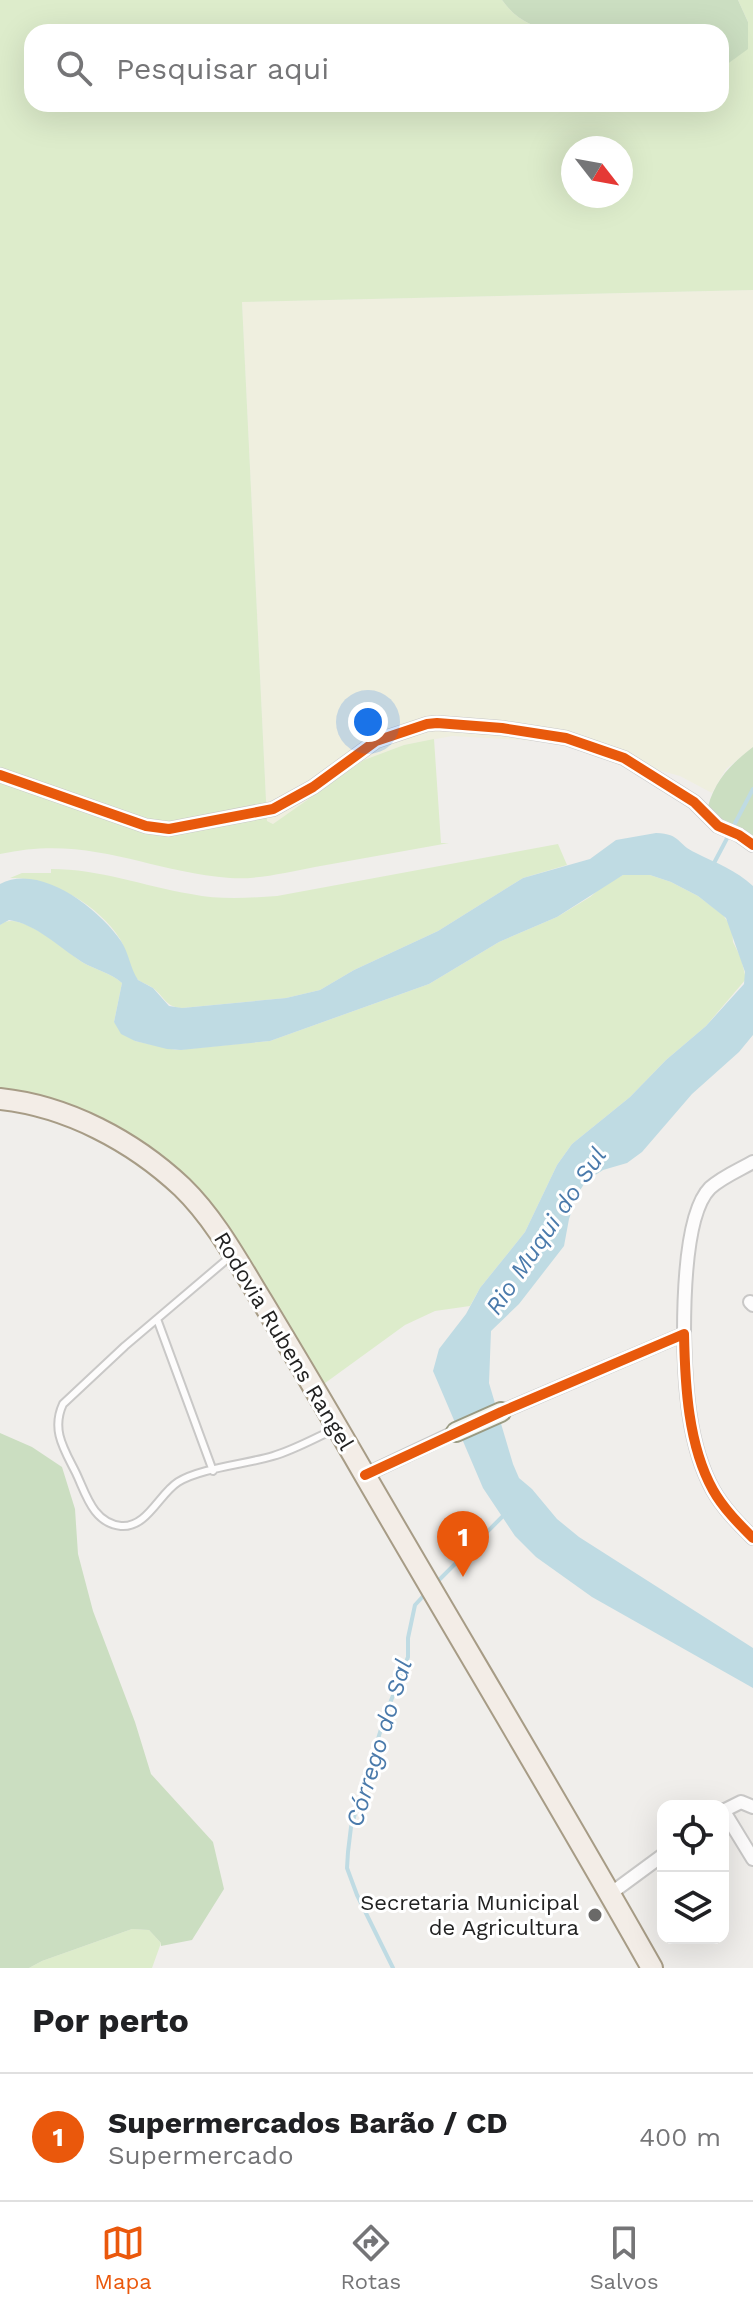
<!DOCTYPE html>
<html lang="pt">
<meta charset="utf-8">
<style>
body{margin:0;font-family:"Work Sans",sans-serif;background:#f2f2f2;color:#202124}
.controls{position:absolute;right:24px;bottom:24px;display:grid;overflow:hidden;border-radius:16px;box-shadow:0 8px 32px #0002}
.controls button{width:72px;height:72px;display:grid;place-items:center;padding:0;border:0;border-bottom:2px solid #e0e0e0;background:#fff;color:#202124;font:40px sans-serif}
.compass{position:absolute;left:561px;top:136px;width:72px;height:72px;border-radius:50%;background:#fff;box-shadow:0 8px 32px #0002;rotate:121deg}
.you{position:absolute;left:368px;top:722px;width:28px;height:28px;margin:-20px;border:6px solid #fff;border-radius:50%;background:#1a73e8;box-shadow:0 0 0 12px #1a73e833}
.badge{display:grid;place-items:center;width:52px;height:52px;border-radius:50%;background:#ea580c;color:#fff;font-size:26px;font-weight:700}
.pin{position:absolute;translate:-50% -66px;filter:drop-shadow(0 2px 4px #0008)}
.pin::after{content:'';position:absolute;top:42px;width:28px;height:24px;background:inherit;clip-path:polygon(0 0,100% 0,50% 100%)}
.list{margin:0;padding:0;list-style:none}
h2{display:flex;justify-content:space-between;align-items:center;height:104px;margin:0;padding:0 32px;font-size:34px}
h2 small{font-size:26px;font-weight:400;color:#757577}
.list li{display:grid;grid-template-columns:52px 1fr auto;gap:24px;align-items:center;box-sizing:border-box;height:128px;padding:0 32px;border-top:2px solid #e0e0e0}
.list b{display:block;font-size:30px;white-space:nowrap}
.list p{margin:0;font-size:26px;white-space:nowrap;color:#757577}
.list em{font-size:26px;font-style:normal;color:#757577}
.icon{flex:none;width:44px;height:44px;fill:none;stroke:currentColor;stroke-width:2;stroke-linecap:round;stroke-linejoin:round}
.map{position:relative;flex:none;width:753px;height:1968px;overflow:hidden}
.search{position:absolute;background:#fff;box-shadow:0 8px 32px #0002;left:24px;right:24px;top:24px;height:88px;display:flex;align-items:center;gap:20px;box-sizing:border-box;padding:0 28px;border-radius:24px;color:#757577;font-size:30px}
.sheet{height:232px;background:#fff}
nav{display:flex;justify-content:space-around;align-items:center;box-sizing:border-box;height:112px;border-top:2px solid #e0e0e0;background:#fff;font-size:22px;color:#757577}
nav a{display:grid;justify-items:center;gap:4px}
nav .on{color:#ea580c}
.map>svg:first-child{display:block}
.farmland{fill:#efefdf}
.grass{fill:#ddeccb;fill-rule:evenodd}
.forest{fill:#cbdec1}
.water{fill:#bfdbe3}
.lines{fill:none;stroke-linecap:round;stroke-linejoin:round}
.stream{stroke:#bfdbe3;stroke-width:4}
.lane-casing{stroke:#c9c8c7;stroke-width:10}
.street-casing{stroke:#c9c8c7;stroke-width:16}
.secondary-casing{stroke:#999a82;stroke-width:22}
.primary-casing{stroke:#a79c86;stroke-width:24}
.lane{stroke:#fdfcfc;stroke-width:6}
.street{stroke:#fdfcfc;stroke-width:12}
.secondary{stroke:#f4f4ed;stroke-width:18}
.primary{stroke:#f3ede7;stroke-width:20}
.cycleway-casing{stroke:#fff;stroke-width:15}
.cycleway{stroke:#e8590c;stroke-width:10}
.poi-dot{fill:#6a6968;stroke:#fff;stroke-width:3}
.labels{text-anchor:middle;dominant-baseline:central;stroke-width:6;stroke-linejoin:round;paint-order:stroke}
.street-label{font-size:22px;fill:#222;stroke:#fff}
.poi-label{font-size:22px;fill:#222;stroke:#fff;text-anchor:end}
.water-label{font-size:24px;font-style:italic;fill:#4a7aab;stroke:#fff}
</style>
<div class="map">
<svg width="753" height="1968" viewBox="0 0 753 1968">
<rect width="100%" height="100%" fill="#f0eeeb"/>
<path class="farmland" d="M753 290V747L726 769 712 793 680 776 557 742 452 736 404 745 364 760 273 824 267 821 242 302Z"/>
<path class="grass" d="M0 0H502C517 21 535 29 561 32H32V104H721V64L726 65 748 22 738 0H753V290L242 302 267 821 273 824 364 760 404 745 434 739 441 843H449C404 851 360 859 315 867 288 872 258 880 230 878 145 871 90 834 0 854ZM573 148H621V196H573Z
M558 844 567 865 523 878 438 931 354 970 320 990 286 998 182 1008C165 1007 165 997 153 988 148 984 141 983 137 979 129 969 127 951 120 939 99 905 50 877 10 878L22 873H51V869C100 869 143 886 191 894 220 900 248 898 277 896Z
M625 874 650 875 671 882 698 896 723 915 732 928 733 942 741 958 746 979 706 1026 666 1060 630 1097 572 1144 557 1165 525 1232 480 1288 470 1306 435 1311 405 1325 321 1386 267 1288 225 1223 188 1181 0 1090V925C19 908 65 951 82 962 95 970 110 972 122 983L114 1022 135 1041 176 1050 270 1041 429 984 499 942 557 917 590 897 604 885Z
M132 1929 149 1930 161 1943 152 1968H29L42 1961Z"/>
<path class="forest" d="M502 0H738L748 22V49L726 65 721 64V32H561C535 29 517 21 502 0Z
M753 747V840L706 815C712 784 728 766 753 747Z
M0 1433 32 1447 62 1467 75 1509 78 1554 93 1611 135 1722 151 1774 213 1842 224 1889 192 1940 161 1946V1943L149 1930 132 1929 42 1961 29 1968H0Z"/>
<path class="water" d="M656 833C682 834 676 844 696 853 716 863 736 870 753 886V1035L739 1052 692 1094 642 1152 627 1163 603 1170 586 1181 577 1195 569 1219 564 1246 519 1304 491 1331 489 1383 513 1464 519 1478 532 1489 557 1519 579 1537 753 1648V1688L592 1597 536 1557 515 1536 483 1488 433 1371 439 1349 466 1314 480 1288 525 1232 557 1165 572 1144 630 1097 666 1060 706 1026 744 984 745 972 726 918 698 896 671 882 650 875H623L557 917 499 942 429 984 270 1041 181 1050 167 1049 135 1041 121 1034 114 1022 122 983C110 972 95 970 82 962 59 947 36 924 9 920L0 925V884C40 863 98 908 121 941 129 953 130 968 138 980L153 988 169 1006 182 1008 286 998 320 990 354 970 438 931 523 878 590 859 616 840Z"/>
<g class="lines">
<path class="stream" d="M713 865 753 789
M436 1583 506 1513
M393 1968 357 1895 347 1868 348 1852 351 1827 385 1716 408 1657V1638L415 1605 427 1592"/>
<defs>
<path id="lane" d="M231 1256 125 1346 63 1404C51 1430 64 1449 76 1473 86 1494 93 1523 121 1526 147 1528 159 1494 178 1482 200 1468 247 1464 273 1456 294 1450 315 1438 335 1429
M157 1319 213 1471"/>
<path id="street" d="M0 775 146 826 169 829 273 809 313 787 376 741 427 724 437 723 502 728 566 738 624 758 694 802 718 826 739 835 753 845
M750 1302 753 1305
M684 1334C684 1299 685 1213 710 1188 722 1177 739 1170 753 1162
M501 1412 684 1334C685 1385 688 1445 713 1490 723 1508 739 1524 753 1538
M365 1475 456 1432
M723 1810 753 1859
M723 1811 741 1802 753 1807
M610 1894 663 1855"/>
<path id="secondary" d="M456 1432 501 1412"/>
<path id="primary" d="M0 1099C67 1106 133 1141 182 1187 215 1219 238 1262 262 1301 297 1359 332 1418 366 1477 461 1641 559 1803 652 1968"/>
</defs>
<use href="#lane" class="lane-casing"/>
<use href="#street" class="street-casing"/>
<use href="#secondary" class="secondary-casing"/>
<use href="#primary" class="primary-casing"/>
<use href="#lane" class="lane"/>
<use href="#street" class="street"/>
<use href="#secondary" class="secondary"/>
<use href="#primary" class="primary"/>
<defs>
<path id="cycleway" d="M0 775 146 826 169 829 273 809 313 787 376 741 427 724 437 723 502 728 566 738 624 758 694 802 718 826 739 835 753 845
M365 1475 501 1412 684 1334C685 1385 688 1445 713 1490 723 1508 739 1524 753 1538"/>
</defs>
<use href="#cycleway" class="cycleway-casing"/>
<use href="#cycleway" class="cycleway"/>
</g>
<circle class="poi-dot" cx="595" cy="1915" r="8"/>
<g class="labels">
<g class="street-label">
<text transform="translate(284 1341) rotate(59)">Rodovia Rubens Rangel</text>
</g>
<g class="poi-label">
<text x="579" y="1902">Secretaria Municipal<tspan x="579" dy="25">de Agricultura</tspan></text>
</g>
<g class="water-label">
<text transform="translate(546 1231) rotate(-56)">Rio Muqui do Sul</text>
<text transform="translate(379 1743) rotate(-73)">Córrego do Sal</text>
</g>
</g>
</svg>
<div class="controls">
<button><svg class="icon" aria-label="locate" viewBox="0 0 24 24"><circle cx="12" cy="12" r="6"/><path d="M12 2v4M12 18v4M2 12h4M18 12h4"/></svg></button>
<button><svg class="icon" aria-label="layers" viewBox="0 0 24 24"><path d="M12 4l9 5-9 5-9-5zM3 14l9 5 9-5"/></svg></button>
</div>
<svg class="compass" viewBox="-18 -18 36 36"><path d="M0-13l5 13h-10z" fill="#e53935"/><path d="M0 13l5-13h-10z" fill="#757577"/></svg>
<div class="you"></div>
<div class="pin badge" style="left:463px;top:1577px">1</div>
<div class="search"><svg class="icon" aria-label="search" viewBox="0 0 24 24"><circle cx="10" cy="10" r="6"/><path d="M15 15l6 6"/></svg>Pesquisar aqui</div>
</div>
<section class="sheet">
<h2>Por perto<small></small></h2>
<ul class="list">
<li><span class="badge">1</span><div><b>Supermercados Barão / CD</b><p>Supermercado</p></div><em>400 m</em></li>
</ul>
</section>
<nav>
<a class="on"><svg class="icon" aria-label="map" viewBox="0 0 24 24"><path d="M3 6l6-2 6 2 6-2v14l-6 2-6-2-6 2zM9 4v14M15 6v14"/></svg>Mapa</a>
<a><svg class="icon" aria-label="directions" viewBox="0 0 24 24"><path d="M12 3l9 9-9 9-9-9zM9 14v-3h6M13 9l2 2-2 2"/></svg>Rotas</a>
<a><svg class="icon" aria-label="saved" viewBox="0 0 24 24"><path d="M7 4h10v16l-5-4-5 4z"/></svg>Salvos</a>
</nav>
